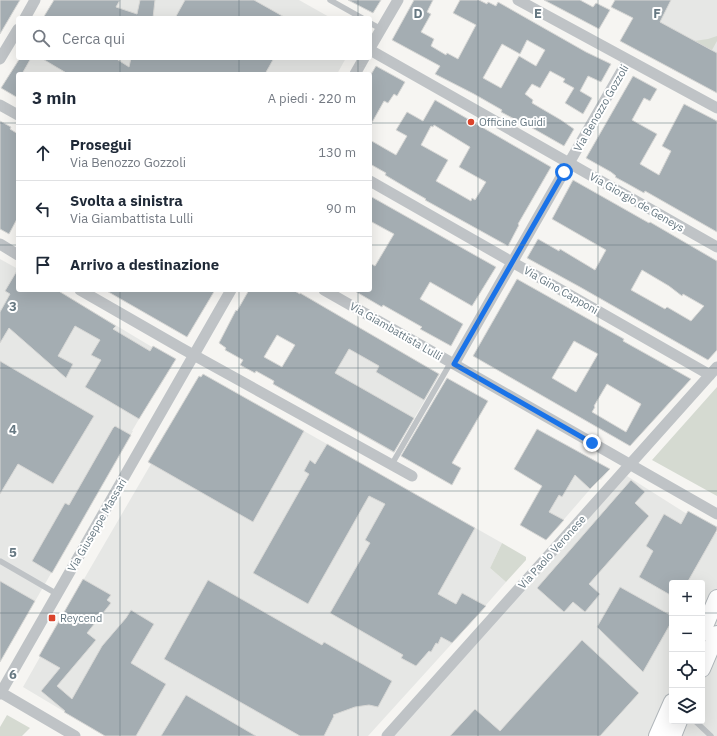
<!DOCTYPE html>
<html lang="it">
<meta charset="utf-8">
<style>
body{margin:0;font-family:"IBM Plex Sans",sans-serif;background:#f6f6f7;color:#1f2937}
.controls{position:absolute;right:12px;bottom:12px;display:grid;overflow:hidden;border-radius:4px;box-shadow:0 4px 16px #0002}
.controls button{width:36px;height:36px;display:grid;place-items:center;padding:0;border:0;border-bottom:1px solid #e0e1e3;background:#fff;color:#1f2937;font:20px sans-serif}
.stop{position:absolute;width:12px;height:12px;margin:-9px;border:3px solid #1a73e8;border-radius:50%;background:#fff}
.stop.end{background:#1a73e8;border-color:#fff;box-shadow:0 1px 4px #0008}
.list{margin:0;padding:0;list-style:none}
h2{display:flex;justify-content:space-between;align-items:center;height:52px;margin:0;padding:0 16px;font-size:17px}
h2 small{font-size:13px;font-weight:400;color:#747a83}
.list li{display:grid;grid-template-columns:26px 1fr auto;gap:12px;align-items:center;box-sizing:border-box;height:56px;padding:0 16px;border-top:1px solid #e0e1e3}
.list b{display:block;font-size:15px;white-space:nowrap}
.list p{margin:0;font-size:13px;white-space:nowrap;color:#747a83}
.list em{font-size:13px;font-style:normal;color:#747a83}
.icon{flex:none;width:22px;height:22px;fill:none;stroke:currentColor;stroke-width:2;stroke-linecap:round;stroke-linejoin:round}
.map{position:relative;flex:none;width:717px;height:736px;overflow:hidden}
.search{position:absolute;background:#fff;box-shadow:0 4px 16px #0002;left:16px;top:16px;width:356px;height:44px;display:flex;align-items:center;gap:10px;box-sizing:border-box;padding:0 14px;border-radius:4px;color:#747a83;font-size:15px}
.panel{position:absolute;background:#fff;box-shadow:0 4px 16px #0002;left:16px;top:72px;width:356px;height:220px;border-radius:4px}
.map>svg:first-child{display:block}
.built{fill:#e6e7e5;fill-rule:evenodd}
.green{fill:#d5dad1}
.building{fill:#a4adb2;stroke:#d7d7d5;fill-rule:evenodd}
.lines{fill:none;stroke-linecap:round;stroke-linejoin:round}
.secondary-casing{stroke:#b1b7bb;stroke-width:18}
.lane{stroke:#bfc3c6;stroke-width:5.5}
.street{stroke:#bfc3c6;stroke-width:11}
.secondary{stroke:#fff;stroke-width:16}
.route{stroke:#1a73e8;stroke-width:5}
.grid{fill:none;stroke:#667882;stroke-width:1;stroke-opacity:0.55}
.poi-dot{fill:#db442c;stroke:#fff;stroke-width:1.5}
.labels{text-anchor:middle;dominant-baseline:central;stroke-width:4;stroke-linejoin:round;paint-order:stroke}
.street-label{font-size:11px;fill:#667882;stroke:#fff}
.poi-label{font-size:11px;fill:#667882;stroke:#fff;text-anchor:start}
.grid-label{font-size:13px;text-anchor:middle;font-weight:bold;fill:#667882;stroke:#fff;stroke-width:4;stroke-linejoin:round;paint-order:stroke}
</style>
<div class="map">
<svg width="717" height="736" viewBox="0 0 717 736">
<rect width="100%" height="100%" fill="#f6f5f2"/>
<path class="built" d="M54 0H299L331 18H43Z
M619 0H717V93L672 69 689 38Z
M20 58H346L337 74H18V98L1 88Z
M0 259 18 269V290H57L152 347 153 346 176 359 157 391 156 390 132 431H133L0 662Z
M360 329 440 374 394 453 273 384 295 345Z
M203 374 502 543 490 568 506 582 486 605V606L368 736H105L23 687 40 657 39 656 83 579H84L151 464 148 462 166 431 167 432 199 376 201 377Z
M537 429 610 469 601 480 599 479 546 540 520 525 542 486 514 469Z
M627 476 717 533V736H387ZM672 583H702V721H672Z"/>
<path class="green" d="M717 36V41L712 50 694 41 708 39Z
M717 387V496L652 460Z
M502 543 526 557V560L506 582 490 568Z
M7 715 30 728 22 736H0V727Z"/>
<path class="building" d="M0 0H20L0 34Z
M54 0H120L116 7 137 14 140 0H155L153 18H43Z
M185 0H254L286 18H175Z
M348 0H381L373 13Z
M414 0H433L427 12 431 14 421 32 434 39 431 46 446 55 447 53 458 59 476 25 453 13 460 0H479L487 4 488 2 496 6 498 2 586 52 611 64 601 82 588 76 580 91 592 98 583 114 565 103 574 88 563 82 565 79 550 71 540 88 532 84 525 94 533 100 532 103 561 120 574 129 564 146 520 121V122L501 112 502 110 474 94 435 74 440 66 392 40ZM527 40 545 50 536 66 519 56 501 88 483 78 502 44 520 54Z
M544 0H580L593 7 596 3 610 10 599 29Z
M615 0H671L660 22 717 53V93L620 41 633 18 611 7Z
M20 58H31L22 74H18V98L1 88Z
M41 58H115L129 67 131 58H274L265 74H68Z
M376 66 405 82 397 96 394 94 388 103 384 101 370 126V76Z
M633 76 657 89 650 101 644 98 632 120 657 134 640 164 659 175 671 151 662 146 684 104 717 121V232L645 191 644 193 628 184 615 177 616 176 611 172 586 158Z
M435 100 551 167 518 224 519 225 508 246 425 200 426 199 412 191 385 175 386 173 370 164V140L396 155 407 136 396 130 407 112 423 121ZM434 125 470 147 459 167 486 182 475 200 472 198 471 201 436 181 448 160 421 145 431 126 433 127Z
M0 121 11 127 10 129 18 134V217L9 234 0 229Z
M573 180 649 223 650 222 717 261V350L708 360 580 287 527 258 538 239 559 251 560 249 595 270 606 250 552 219ZM642 270 669 286 682 296 683 294 704 306 691 321 667 307 665 309 631 290Z
M370 196 496 267 472 306 430 282 420 299 463 324 451 346 420 329 422 327 383 305 382 307 353 290H370V263L375 266 394 234 370 221Z
M18 269V290H57L116 326 113 329 150 351 153 346 176 359 139 419 85 387 101 360 91 355 100 340 75 326 58 356 73 364 66 378 9 328 0 343V312L10 294 5 291Z
M517 279 624 339 623 341 691 379 630 446 473 356ZM574 341 598 354 576 392 552 378ZM607 384 641 404 626 432 592 412 595 407 594 406Z
M105 290H215L187 337Z
M249 290H293L300 294V293L439 374 424 400 376 372 379 366 349 349 335 373 414 418 394 452 273 384 274 381 256 371 255 373 240 365 243 360 225 350 226 348 219 343 236 310 237 311ZM277 335 295 345 282 367 264 357Z
M0 361 94 416 53 484 18 464 0 494Z
M203 374 304 431 253 522 148 462 199 376 201 377Z
M447 378 488 401 452 463 461 468 452 485 401 456Z
M115 426 131 435 52 573 32 561 65 503 69 505 113 428Z
M537 429 610 469 590 489 575 475 562 497 559 495 549 512 564 520 546 540 520 525 542 486 514 469Z
M327 444 475 528 438 594 456 604 462 593 486 606 452 643 441 637 438 644 436 643 431 652 429 651 416 666 401 658 403 655 330 613 370 543 365 540 385 504 369 496 308 604 253 573 309 474 304 471 310 460 315 464Z
M631 480 645 492 635 503 649 516 589 584 600 594 585 612 573 602 564 612 537 588Z
M688 511 717 527V530L687 583H672V596L639 577 653 551 646 546 664 514 681 524Z
M83 579 111 595 107 600 111 603 87 633 96 640 57 686 72 699 102 646 126 618 131 610 154 624 131 663 166 684 136 736H105L64 712 65 711 41 691 60 668 39 656Z
M208 580 322 645 324 642 392 681 378 707 369 705 355 707 333 715 334 716 324 736H300L164 659Z
M0 581 35 601 0 662Z
M620 587 672 616V621L643 672 597 627Z
M582 640 639 693 600 736H450L475 709 500 731Z
M186 695 256 736H161Z"/>
<g class="lines">
<defs>
<path id="secondary" d="M702 633 717 598
M702 669 717 634
M657 736 672 702
M673 736 679 721"/>
</defs>
<use href="#secondary" class="secondary-casing"/>
<path class="lane" d="M330 0 362 18
M370 23 381 29
M392 464 451 362
M0 561 57 594
M695 721 711 736"/>
<path class="street" d="M518 0 717 108
M25 18 35 0
M370 48 398 0
M370 50 717 247
M0 59 18 29
M355 74 364 58
M0 105 18 115
M370 181 710 375
M0 244 18 255
M80 290 181 348 412 476
M324 290 717 514
M454 364 628 60
M0 692 75 736
M0 694 231 290
M387 736 717 367"/>
<use href="#secondary" class="secondary"/>
</g>
<g class="lines">
<path class="route" d="M564 172 454 364 592 443"/>
</g>
<path class="grid" d="M120 0V18M239 0V18M358 0V18M478 0V736M598 0V736M120 58V74M239 58V74M358 58V74M0 123H18M370 123H717M0 245H18M370 245H717M120 290V736M239 290V736M358 290V736M0 368H717M0 491H717M0 613H672M702 613H717"/>
<g class="poi-dot">
<circle cx="471" cy="122" r="4"/>
<rect x="48" y="614" width="8" height="8" rx="2"/>
</g>
<g class="labels">
<g class="street-label">
<text transform="translate(601 108) rotate(-60)">Via Benozzo Gozzoli</text>
<text transform="translate(637 202) rotate(30)">Via Giorgio de Geneys</text>
<text transform="translate(561 290) rotate(30)">Via Gino Capponi</text>
<text transform="translate(396 331) rotate(30)">Via Giambattista Lulli</text>
<text transform="translate(97 525) rotate(-60)">Via Giuseppe Massari</text>
<text transform="translate(552 552) rotate(-48)">Via Paolo Veronese</text>
</g>
<g class="poi-label">
<text x="479" y="122">Officine Guidi</text>
<text x="60" y="618">Reycend</text>
</g>
</g>
<g class="grid-label">
<text x="418" y="18">D</text>
<text x="538" y="18">E</text>
<text x="657" y="18">F</text>
<text x="13" y="311">3</text>
<text x="13" y="434">4</text>
<text x="13" y="557">5</text>
<text x="13" y="679">6</text>
</g>
</svg>
<div class="controls">
<button>+</button>
<button>−</button>
<button><svg class="icon" aria-label="locate" viewBox="0 0 24 24"><circle cx="12" cy="12" r="6"/><path d="M12 2v4M12 18v4M2 12h4M18 12h4"/></svg></button>
<button><svg class="icon" aria-label="layers" viewBox="0 0 24 24"><path d="M12 4l9 5-9 5-9-5zM3 14l9 5 9-5"/></svg></button>
</div>
<div class="stop" style="left:564px;top:172px"></div>
<div class="stop end" style="left:592px;top:443px"></div>
<div class="search"><svg class="icon" aria-label="search" viewBox="0 0 24 24"><circle cx="10" cy="10" r="6"/><path d="M15 15l6 6"/></svg>Cerca qui</div>
<section class="panel">
<h2>3 min<small>A piedi · 220 m</small></h2>
<ul class="list">
<li><svg class="icon" aria-label="ahead" viewBox="0 0 24 24"><path d="M12 20V5M6 11l6-6 6 6"/></svg><div><b>Prosegui</b><p>Via Benozzo Gozzoli</p></div><em>130 m</em></li>
<li><svg class="icon" aria-label="left" viewBox="0 0 24 24"><path d="M17 20v-9H6M10 6l-5 5 5 5"/></svg><div><b>Svolta a sinistra</b><p>Via Giambattista Lulli</p></div><em>90 m</em></li>
<li><svg class="icon" aria-label="arrive" viewBox="0 0 24 24"><path d="M6 21V4h12l-3 4 3 4H6"/></svg><div><b>Arrivo a destinazione</b></div></li>
</ul>
</section>
</div>
